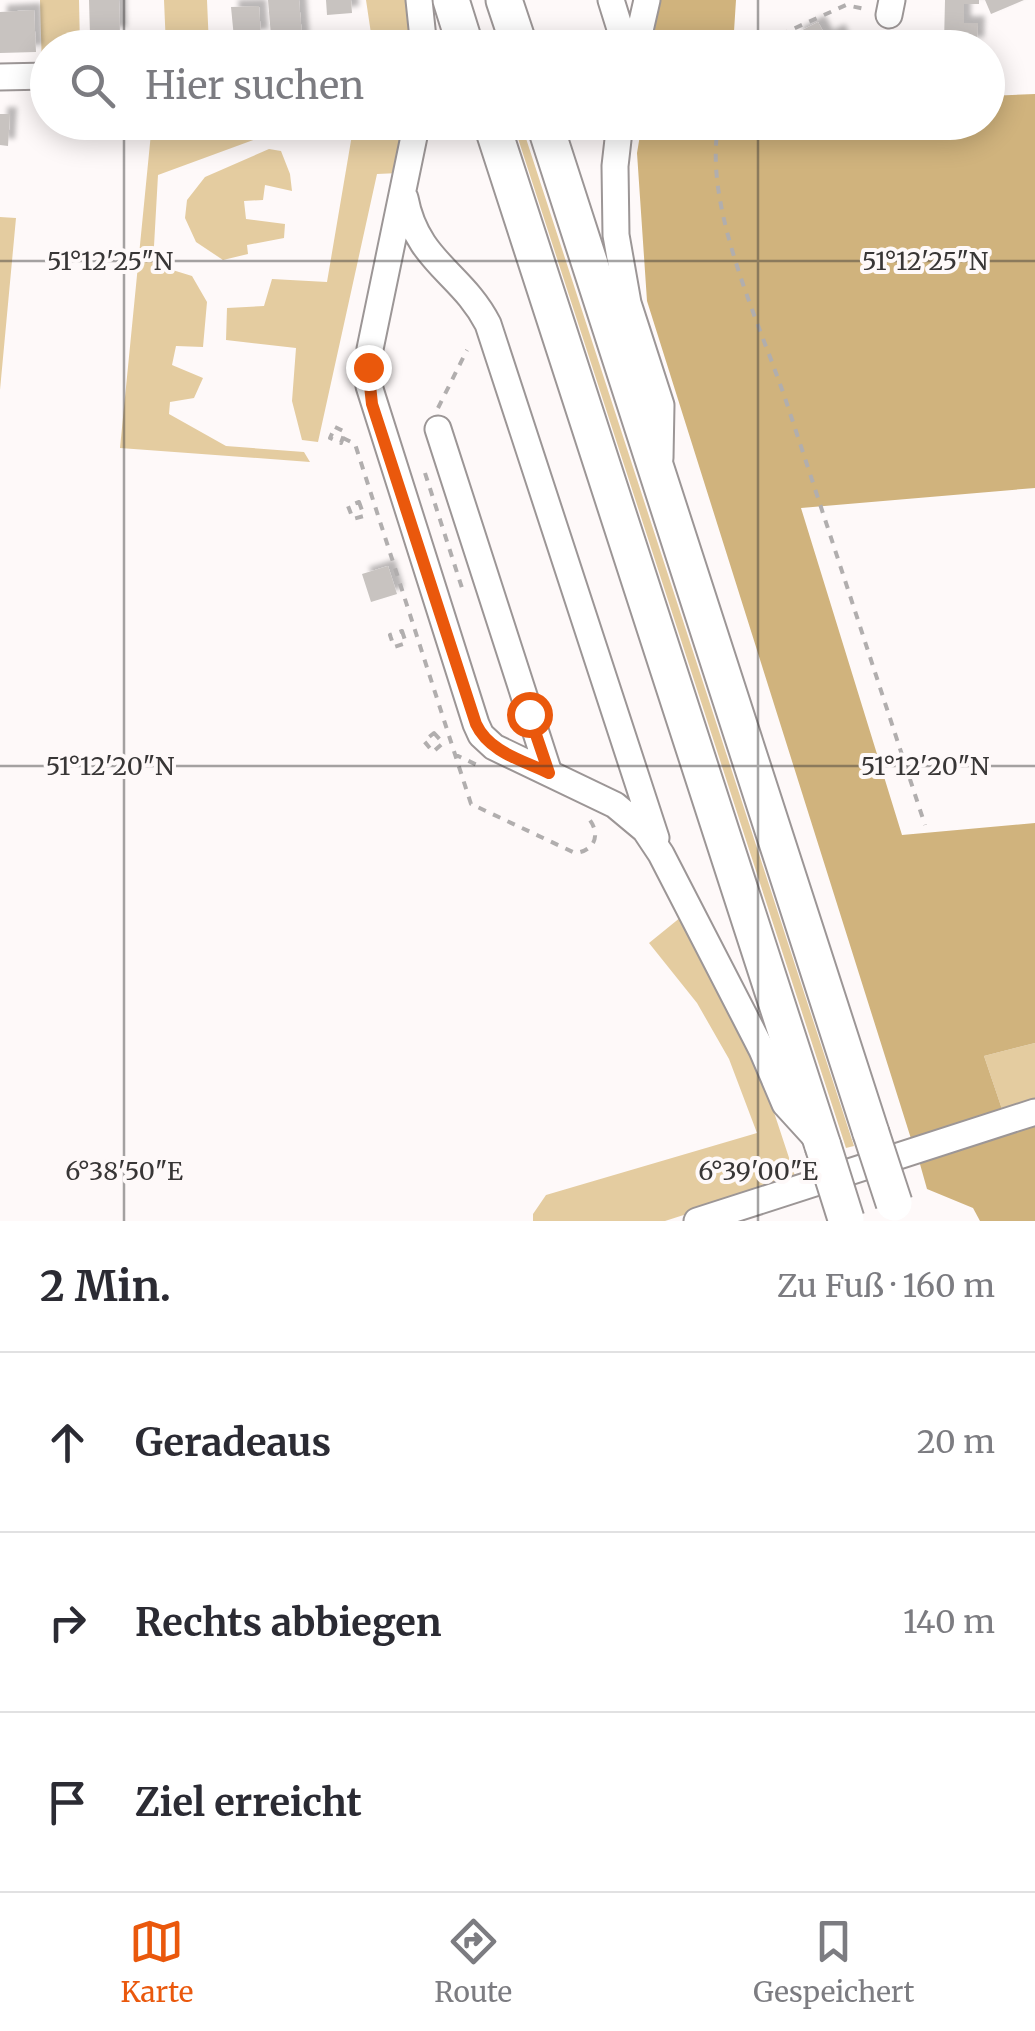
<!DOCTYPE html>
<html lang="de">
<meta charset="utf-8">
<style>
body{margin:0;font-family:Merriweather,serif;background:#f7f7f7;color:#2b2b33}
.stop{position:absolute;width:30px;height:30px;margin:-22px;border:8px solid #ea580c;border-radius:50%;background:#fff}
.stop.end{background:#ea580c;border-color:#fff;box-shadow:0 2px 10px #0008}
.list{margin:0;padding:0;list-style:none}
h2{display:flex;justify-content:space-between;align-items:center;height:130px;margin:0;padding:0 40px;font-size:42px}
h2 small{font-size:32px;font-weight:400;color:#7c7c81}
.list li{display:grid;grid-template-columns:65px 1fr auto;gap:30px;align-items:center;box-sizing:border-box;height:180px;padding:0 40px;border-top:2px solid #e1e1e2}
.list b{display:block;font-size:38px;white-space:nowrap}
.list em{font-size:32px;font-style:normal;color:#7c7c81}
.icon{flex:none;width:55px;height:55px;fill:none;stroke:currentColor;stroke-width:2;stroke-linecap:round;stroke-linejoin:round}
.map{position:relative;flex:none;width:1035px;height:1221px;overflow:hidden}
.search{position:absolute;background:#fff;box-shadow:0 5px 25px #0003;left:30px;right:30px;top:30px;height:110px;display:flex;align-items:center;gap:25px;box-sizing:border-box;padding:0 35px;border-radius:55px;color:#7c7c81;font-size:38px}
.sheet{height:670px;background:#fff}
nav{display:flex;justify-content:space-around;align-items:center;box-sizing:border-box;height:140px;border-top:2px solid #e1e1e2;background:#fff;font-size:28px;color:#7c7c81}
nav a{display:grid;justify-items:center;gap:5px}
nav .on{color:#ea580c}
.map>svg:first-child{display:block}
.green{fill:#e4cca0}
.forest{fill:#d0b37d}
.building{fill:#c8c3c0;filter:url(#shadow)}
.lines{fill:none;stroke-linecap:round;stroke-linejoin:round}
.minor-casing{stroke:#9c9696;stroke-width:29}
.highway-casing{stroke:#9c9696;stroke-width:39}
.path{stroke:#b1aeae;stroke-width:4;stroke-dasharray:8 8;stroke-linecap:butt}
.minor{stroke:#fff;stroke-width:25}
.highway{stroke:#fff;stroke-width:35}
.highway-bridge-casing{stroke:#9c9696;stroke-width:39;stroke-linecap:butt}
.highway-bridge{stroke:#fff;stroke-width:35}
.route{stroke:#ea580c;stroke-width:12}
.ticks{fill:none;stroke:#383636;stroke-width:2.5;stroke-opacity:0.45}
.ticks-label{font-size:25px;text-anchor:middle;fill:#383636;stroke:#fef9f9;stroke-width:8;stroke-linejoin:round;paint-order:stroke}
</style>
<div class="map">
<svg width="1035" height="1221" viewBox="0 0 1035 1221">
<defs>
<filter id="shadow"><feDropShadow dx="7" dy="-7" stdDeviation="2.5" flood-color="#0004"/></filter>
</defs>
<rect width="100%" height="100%" fill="#fef9f9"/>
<path class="green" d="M40 0H79L80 47 48 48 47 70H42Z
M164 0H207L209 47H166Z
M366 0H409L413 47H373Z
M152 123H270L272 133 158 175 153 264 192 276 207 302 203 347 176 346 172 365 203 378 194 398 170 402 169 414 226 446 304 452 310 462 120 448Z
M354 123H407L399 173 377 174 318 442 302 440 292 401 296 348 226 340 227 308 264 306 272 279 327 282Z
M513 123H521L854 1146 846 1148Z
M269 149 281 151 290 174 292 191 265 185 263 200 244 201 246 219 285 224 284 238 247 245 248 254 223 260 196 242 185 218 187 200 205 177Z
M0 217 16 218 0 390Z
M681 917 765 1085 796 1179 665 1221H533V1214L546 1195 757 1133 729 1059 697 1003 649 943Z
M1035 1043V1104L1004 1115 984 1056Z"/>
<path class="forest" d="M659 0H736L733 47 652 48Z
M1035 94V488L801 508 902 835 1035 823V1043L984 1056 1004 1115 913 1145 647 301 637 153 642 123 988 122V96Z
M1035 1119V1221H980L973 1208 927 1189 918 1157Z"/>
<path class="building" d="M89 0H119L120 34 90 35Z
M268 0H299L303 48H272Z
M326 0H351L352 13 327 15Z
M945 0H979V4H964V23H978L977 44 944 43Z
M985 0H1024L991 14Z
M259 6 261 36 234 38 231 7Z
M34 10 36 52 0 53V12Z
M818 22 826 37 838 31 846 48H802L795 34Z
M0 114H10L8 146 0 145Z
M388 566 397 594 371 602 362 574Z"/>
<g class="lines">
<defs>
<path id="minor" d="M419 0 424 48
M611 0 626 48
M889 15 892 0
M636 48 647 0
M0 77 48 76
M417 122 370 349 369 386 476 724 481 735 494 747 615 805 645 830 661 854 762 1050 785 1104 816 1138
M620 122 615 166 616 235 628 303 661 405 660 458
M405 198C417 262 462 273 488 324L656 838
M438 429 549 773
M697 1221 1035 1112"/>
<path id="highway" d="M451 0 466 48
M504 0 520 48
M491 122 823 1146
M544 122 871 1133"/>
</defs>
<use href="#minor" class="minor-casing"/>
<use href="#highway" class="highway-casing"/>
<path class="path" d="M751 48 846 5 865 9
M719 122C701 206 762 327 788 407 834 546 879 685 925 825
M438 408 467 350
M335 427 345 432 341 443 330 438Z
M343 438 355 444 471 804 575 853C595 851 601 834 589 819
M425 473 462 588
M359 502 364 516 353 519 348 506Z
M402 631 406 643 394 647 390 635Z
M434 733 443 743 433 752 424 741Z
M454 754 477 765"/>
<use href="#minor" class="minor"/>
<use href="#highway" class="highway"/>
<defs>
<path id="highway-bridge" d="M871 1133 894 1203
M823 1146 846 1219"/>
</defs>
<use href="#highway-bridge" class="highway-bridge-casing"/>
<use href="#highway-bridge" class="highway-bridge"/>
</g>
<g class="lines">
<path class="route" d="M368 367 372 404 476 724C489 752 522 760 549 773L529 714"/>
</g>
<path class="ticks" d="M124 0V48M758 0V48M124 122V1221M758 122V1221M0 261H1035M0 766H1035"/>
<g class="ticks-label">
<text x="110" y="270">51°12'25"N</text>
<text x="925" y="270">51°12'25"N</text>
<text x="110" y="775">51°12'20"N</text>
<text x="925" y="775">51°12'20"N</text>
<text x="124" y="1180">6°38'50"E</text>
<text x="758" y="1180">6°39'00"E</text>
</g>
</svg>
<div class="stop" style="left:529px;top:714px"></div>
<div class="stop end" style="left:368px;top:367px"></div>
<div class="search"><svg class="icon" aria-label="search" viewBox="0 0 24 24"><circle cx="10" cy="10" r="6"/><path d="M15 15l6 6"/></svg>Hier suchen</div>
</div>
<section class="sheet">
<h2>2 Min.<small>Zu Fuß · 160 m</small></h2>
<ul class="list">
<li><svg class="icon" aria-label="ahead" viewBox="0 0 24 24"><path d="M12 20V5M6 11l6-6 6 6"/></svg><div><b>Geradeaus</b></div><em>20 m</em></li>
<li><svg class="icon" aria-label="right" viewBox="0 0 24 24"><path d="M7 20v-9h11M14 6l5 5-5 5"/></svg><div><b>Rechts abbiegen</b></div><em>140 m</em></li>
<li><svg class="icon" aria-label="arrive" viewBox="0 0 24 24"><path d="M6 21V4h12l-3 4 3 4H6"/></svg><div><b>Ziel erreicht</b></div></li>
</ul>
</section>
<nav>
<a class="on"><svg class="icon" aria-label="map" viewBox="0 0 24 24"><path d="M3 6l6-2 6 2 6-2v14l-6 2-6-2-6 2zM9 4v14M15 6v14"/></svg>Karte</a>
<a><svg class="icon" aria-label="directions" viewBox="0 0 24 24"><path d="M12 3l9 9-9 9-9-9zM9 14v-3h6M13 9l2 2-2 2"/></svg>Route</a>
<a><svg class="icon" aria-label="saved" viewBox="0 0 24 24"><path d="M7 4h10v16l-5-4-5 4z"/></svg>Gespeichert</a>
</nav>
